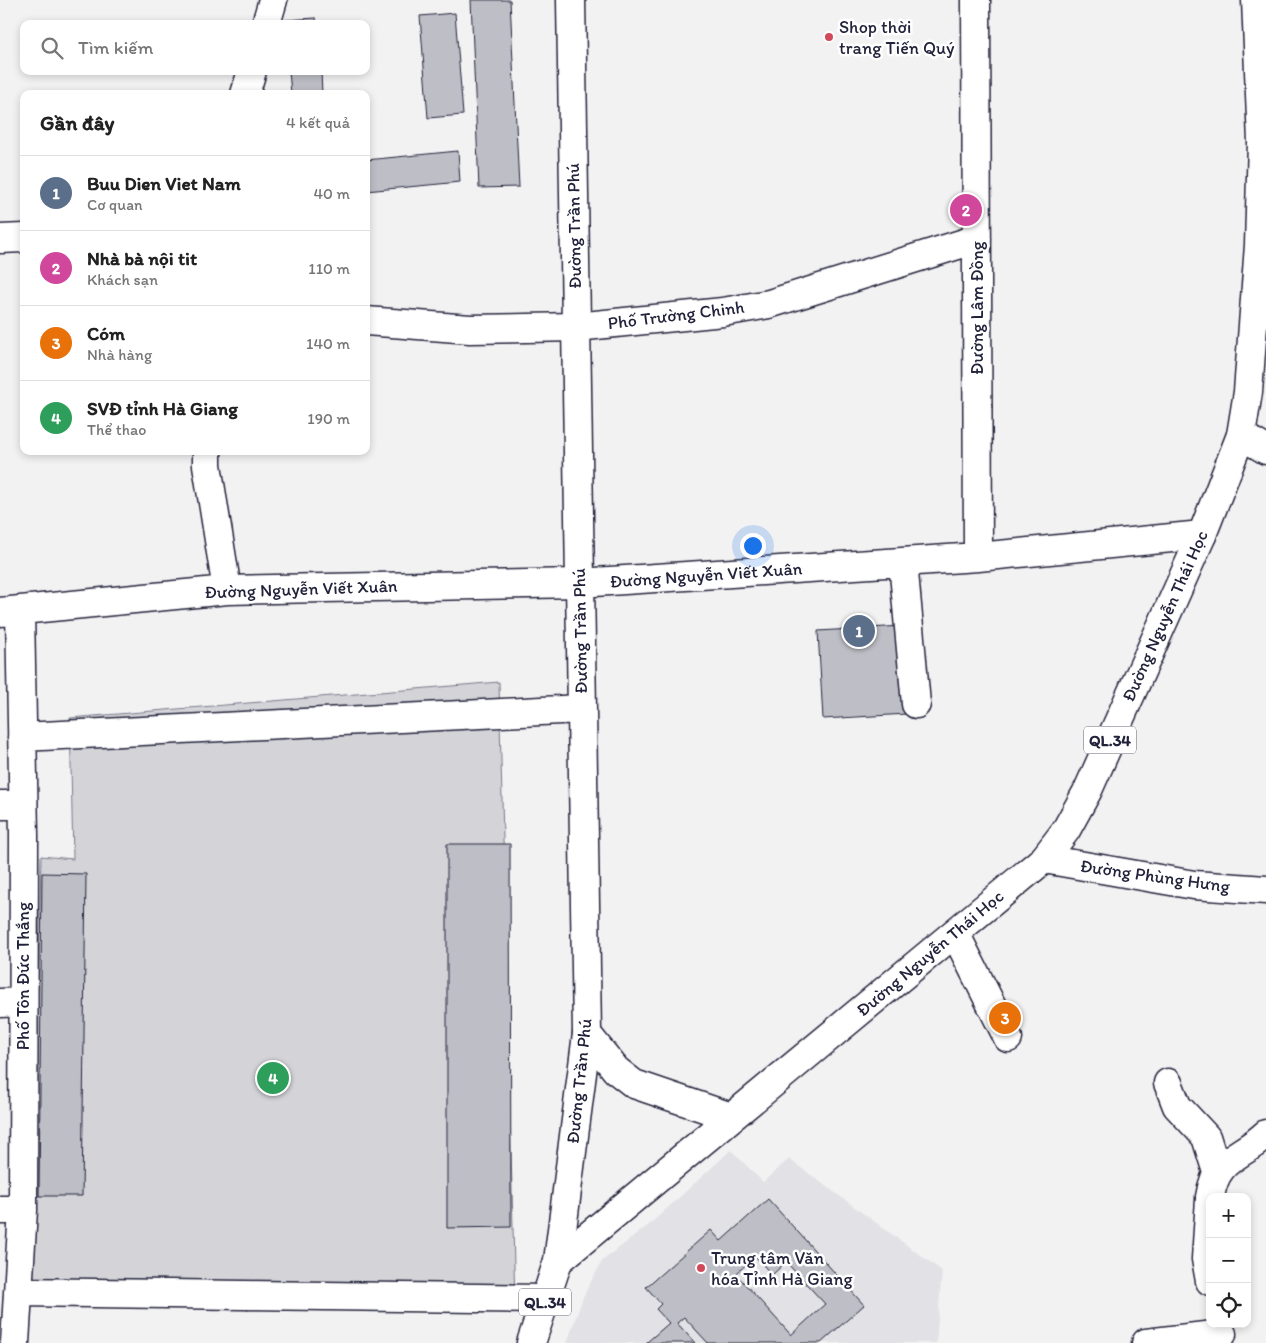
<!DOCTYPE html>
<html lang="vi">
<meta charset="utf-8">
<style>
body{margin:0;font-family:Itim,sans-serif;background:#f2f2f2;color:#222}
.controls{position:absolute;right:15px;bottom:15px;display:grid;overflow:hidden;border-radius:10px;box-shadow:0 2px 8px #0003}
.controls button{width:45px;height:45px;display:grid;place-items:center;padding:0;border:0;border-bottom:1px solid #e0e0e0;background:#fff;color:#222;font:25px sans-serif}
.you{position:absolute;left:752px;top:545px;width:18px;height:18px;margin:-12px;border:4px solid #fff;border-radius:50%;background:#1a73e8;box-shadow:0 0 0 8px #1a73e833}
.badge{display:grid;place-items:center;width:32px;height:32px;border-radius:50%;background:#1a73e8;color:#fff;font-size:16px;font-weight:700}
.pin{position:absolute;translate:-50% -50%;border:2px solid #fff;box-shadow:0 1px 5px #0006}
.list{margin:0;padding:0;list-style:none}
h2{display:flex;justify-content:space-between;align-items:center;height:65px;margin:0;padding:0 20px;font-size:21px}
h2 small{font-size:16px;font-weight:400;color:#767676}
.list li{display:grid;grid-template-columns:32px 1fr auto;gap:15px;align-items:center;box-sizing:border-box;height:75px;padding:0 20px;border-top:1px solid #e0e0e0}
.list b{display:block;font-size:19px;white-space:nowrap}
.list p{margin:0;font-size:16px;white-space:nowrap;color:#767676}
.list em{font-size:16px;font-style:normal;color:#767676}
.icon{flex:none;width:28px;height:28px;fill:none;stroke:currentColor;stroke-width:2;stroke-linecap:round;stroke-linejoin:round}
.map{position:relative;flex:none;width:1266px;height:1343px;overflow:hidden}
.search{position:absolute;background:#fff;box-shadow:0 2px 8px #0003;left:20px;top:20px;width:350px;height:55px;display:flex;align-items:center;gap:12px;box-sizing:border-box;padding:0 18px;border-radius:10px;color:#767676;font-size:19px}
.panel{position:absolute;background:#fff;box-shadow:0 2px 8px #0003;left:20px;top:90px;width:350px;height:365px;border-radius:10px}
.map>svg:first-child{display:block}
.built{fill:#e2e2e6}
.green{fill:#d3d3d8;stroke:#7a7a8a}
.building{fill:#bebec6;stroke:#22223b;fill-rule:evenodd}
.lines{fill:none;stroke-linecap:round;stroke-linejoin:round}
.minor-casing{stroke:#22223b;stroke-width:31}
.major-casing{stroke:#22223b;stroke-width:31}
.highway-casing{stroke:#22223b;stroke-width:31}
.minor{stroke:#fff;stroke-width:28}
.major{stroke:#fff;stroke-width:28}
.highway{stroke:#fff;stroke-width:28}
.poi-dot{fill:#d1495b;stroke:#fff;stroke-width:2}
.labels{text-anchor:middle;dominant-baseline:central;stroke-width:5;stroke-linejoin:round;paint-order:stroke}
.shield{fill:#fff;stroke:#646476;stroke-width:1}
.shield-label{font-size:16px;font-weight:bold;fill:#22223b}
.poi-label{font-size:18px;fill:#22223b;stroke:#fff;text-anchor:start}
.street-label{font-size:18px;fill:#22223b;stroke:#fff}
</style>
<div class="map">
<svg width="1266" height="1343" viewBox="0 0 1266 1343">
<rect width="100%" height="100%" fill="#f2f2f3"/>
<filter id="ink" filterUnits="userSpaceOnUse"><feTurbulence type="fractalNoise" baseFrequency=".02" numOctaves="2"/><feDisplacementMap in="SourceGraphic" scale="10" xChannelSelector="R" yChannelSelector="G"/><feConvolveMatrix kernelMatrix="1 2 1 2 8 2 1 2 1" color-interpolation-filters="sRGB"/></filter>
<g filter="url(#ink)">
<path class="built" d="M731 1150 763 1182 789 1159 942 1271 936 1343H567L583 1297 602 1261 650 1224Z"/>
<path class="green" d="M499 682 515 1304 33 1297 41 856 73 859 70 718Z"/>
<path class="building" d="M471 0H510L519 187 479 188Z
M455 13 463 115 428 118 420 16Z
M316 18 317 24H286L285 20Z
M289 71H321L322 94H291Z
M458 151 460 182 366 191V160Z
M903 626 907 714 823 719 818 631Z
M447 844H510L511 1227 447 1228Z
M42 873 86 874 82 1196H39Z
M768 1199 864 1305 821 1343H708L684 1317 677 1323 695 1343H646L669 1323 656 1309 661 1304 646 1287 711 1230 721 1241ZM755 1256 772 1275 786 1262 825 1304 791 1335 736 1274Z"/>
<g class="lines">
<defs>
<path id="minor" d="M976 0 978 557
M266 24 273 0
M245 94 252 71
M0 239 24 238
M366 321 470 329 576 327 723 312 769 304 977 239
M1241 435 1266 450
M207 451V465L227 590
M903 562 916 704
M0 612 227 590 579 583 978 557 1202 535
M22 737 581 709
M0 805H23
M1044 859 1194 885 1266 890
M955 933 1008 1038
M0 1003 23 1002
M1168 1083 1177 1106 1206 1137 1217 1172
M1210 1197C1216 1156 1241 1158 1266 1134
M1210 1199 1206 1259 1210 1281
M0 1210H23
M18 1292 546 1299
M15 1343 23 1210 24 835 20 610
M1146 1343 1222 1334"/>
<path id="major" d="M558 1261 587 1034 571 0"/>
<path id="highway" d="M587 1034 616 1070 634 1084 731 1117
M531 1343 558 1261 1044 859 1066 830 1088 790 1202 535 1241 435 1248 392 1259 245 1262 142 1256 0"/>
</defs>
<use href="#minor" class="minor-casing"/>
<use href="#major" class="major-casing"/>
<use href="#highway" class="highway-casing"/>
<use href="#minor" class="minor"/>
<use href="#major" class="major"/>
<use href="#highway" class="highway"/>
</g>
</g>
<g class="poi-dot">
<circle cx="829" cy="37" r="5"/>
<circle cx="701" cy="1268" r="5"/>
</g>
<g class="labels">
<g class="shield">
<rect x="1084" y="726.5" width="52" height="27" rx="4"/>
<rect x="519" y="1288.5" width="52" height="27" rx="4"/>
</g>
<g class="shield-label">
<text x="1110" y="740">QL.34</text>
<text x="545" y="1302">QL.34</text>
</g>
<g class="poi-label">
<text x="839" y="27">Shop thời<tspan x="839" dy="21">trang Tiến Quý</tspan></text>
<text x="711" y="1258">Trung tâm Văn<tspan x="711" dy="21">hóa Tỉnh Hà Giang</tspan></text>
</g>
<g class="street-label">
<text transform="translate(574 226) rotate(-91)">Đường Trần Phú</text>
<text transform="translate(977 308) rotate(-90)">Đường Lâm Đồng</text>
<text transform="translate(676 315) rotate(-7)">Phố Trường Chinh</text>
<text transform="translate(706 575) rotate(-4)">Đường Nguyễn Viết Xuân</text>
<text transform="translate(301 589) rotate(-2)">Đường Nguyễn Viết Xuân</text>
<text transform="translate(1165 616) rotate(-66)">Đường Nguyễn Thái Học</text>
<text transform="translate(580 631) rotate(-91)">Đường Trần Phú</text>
<text transform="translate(1155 876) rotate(8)">Đường Phùng Hưng</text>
<text transform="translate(930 953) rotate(-40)">Đường Nguyễn Thái Học</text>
<text transform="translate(23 976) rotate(-90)">Phố Tôn Đức Thắng</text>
<text transform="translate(579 1081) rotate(-84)">Đường Trần Phú</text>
</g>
</g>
</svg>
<div class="controls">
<button>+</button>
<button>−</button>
<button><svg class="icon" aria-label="locate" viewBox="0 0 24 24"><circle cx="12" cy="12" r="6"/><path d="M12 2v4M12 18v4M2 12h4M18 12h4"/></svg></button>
</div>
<div class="you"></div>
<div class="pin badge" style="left:859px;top:631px;background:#5c6f8a">1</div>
<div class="pin badge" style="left:966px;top:210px;background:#d1479c">2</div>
<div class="pin badge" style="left:1005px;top:1018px;background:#e8710a">3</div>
<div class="pin badge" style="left:273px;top:1078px;background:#2e9e5b">4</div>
<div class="search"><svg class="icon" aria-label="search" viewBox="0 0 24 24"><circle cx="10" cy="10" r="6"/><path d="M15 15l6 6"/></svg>Tìm kiếm</div>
<section class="panel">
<h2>Gần đây<small>4 kết quả</small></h2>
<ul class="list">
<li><span class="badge" style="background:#5c6f8a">1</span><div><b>Buu Dien Viet Nam</b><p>Cơ quan</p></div><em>40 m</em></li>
<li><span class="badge" style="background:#d1479c">2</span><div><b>Nhà bà nội tit</b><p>Khách sạn</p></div><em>110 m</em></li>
<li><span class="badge" style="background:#e8710a">3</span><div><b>Cóm</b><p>Nhà hàng</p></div><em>140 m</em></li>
<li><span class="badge" style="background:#2e9e5b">4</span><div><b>SVĐ tỉnh Hà Giang</b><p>Thể thao</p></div><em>190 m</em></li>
</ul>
</section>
</div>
